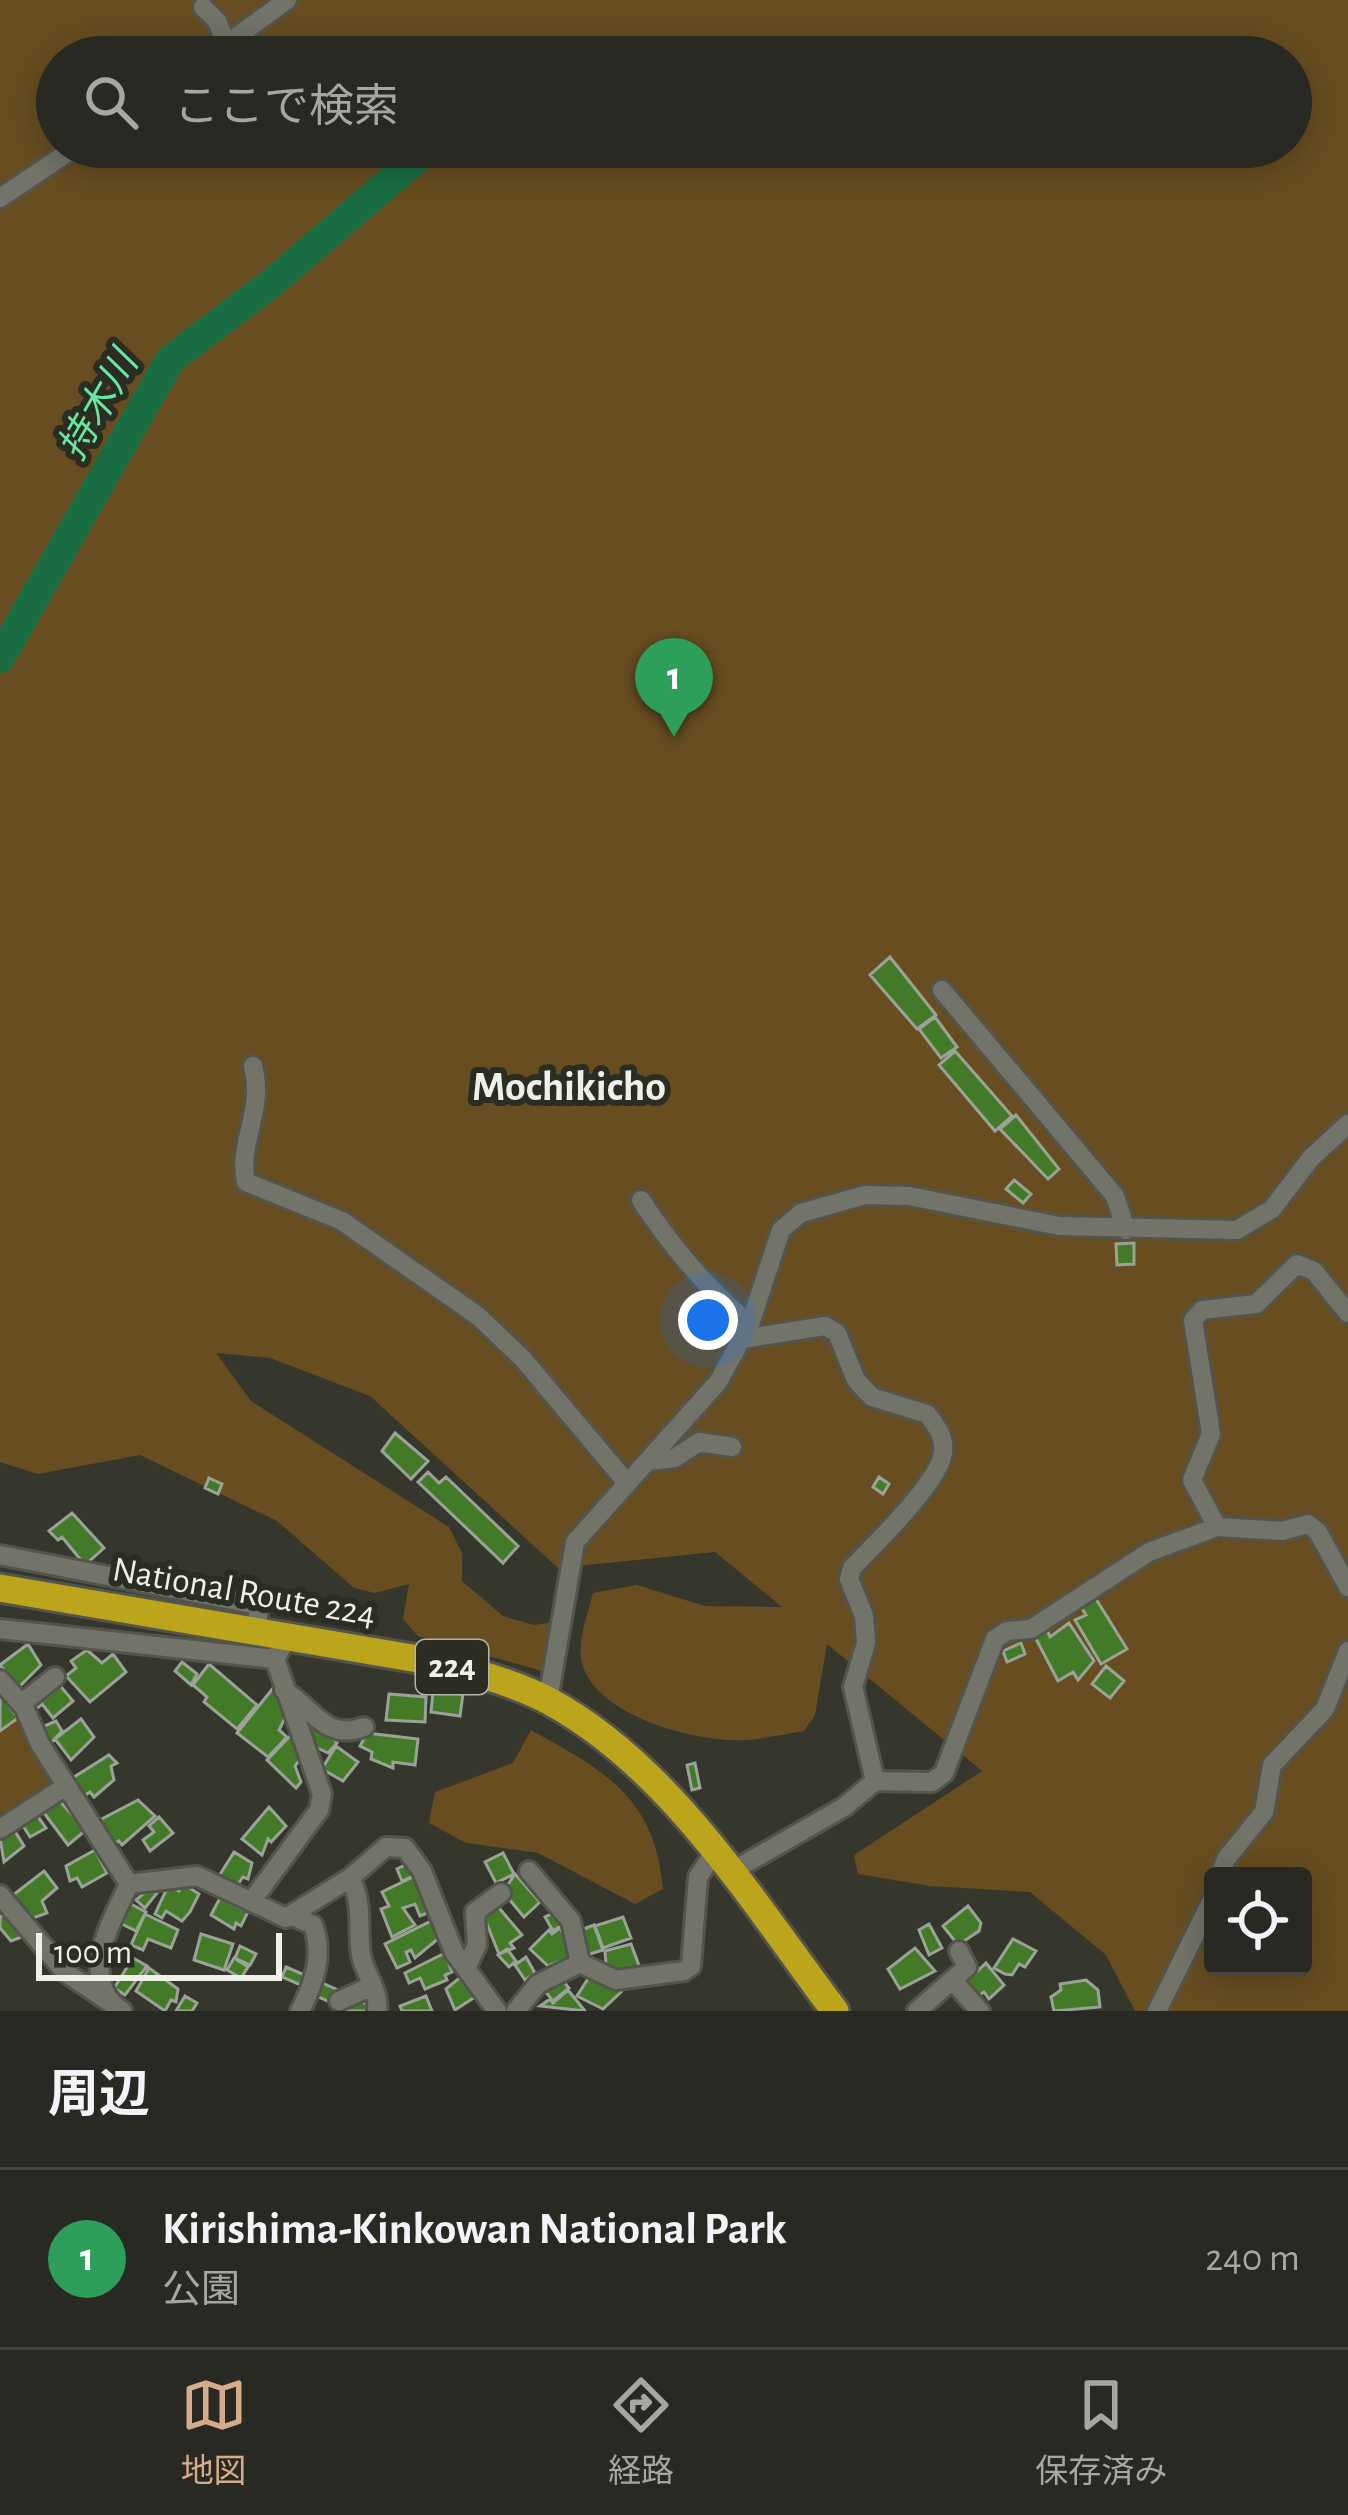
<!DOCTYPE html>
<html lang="ja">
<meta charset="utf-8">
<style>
body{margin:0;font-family:"Alegreya Sans","Noto Sans JP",sans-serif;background:#34352f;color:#f1f3f6}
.controls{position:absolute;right:36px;bottom:36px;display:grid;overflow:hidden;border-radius:12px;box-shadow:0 6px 30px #0003}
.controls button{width:108px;height:108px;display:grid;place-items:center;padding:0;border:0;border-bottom:3px solid #444540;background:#282922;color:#f1f3f6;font:60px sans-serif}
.scale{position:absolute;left:36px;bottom:30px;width:246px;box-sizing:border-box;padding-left:12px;border:6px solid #eef0e9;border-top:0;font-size:33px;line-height:42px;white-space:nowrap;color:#eef0e9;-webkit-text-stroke:9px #2b2d23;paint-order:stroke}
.you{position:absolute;left:708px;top:1320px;width:42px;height:42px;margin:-30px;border:9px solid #fff;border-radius:50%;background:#1a73e8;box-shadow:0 0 0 18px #1a73e833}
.badge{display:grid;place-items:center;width:78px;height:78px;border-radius:50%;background:#d6ab8b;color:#fff;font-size:39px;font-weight:700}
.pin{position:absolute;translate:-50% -99px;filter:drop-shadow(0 3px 6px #0008)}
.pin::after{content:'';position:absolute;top:63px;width:42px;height:36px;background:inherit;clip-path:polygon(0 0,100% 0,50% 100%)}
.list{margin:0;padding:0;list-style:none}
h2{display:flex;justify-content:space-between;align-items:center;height:156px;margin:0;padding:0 48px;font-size:51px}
h2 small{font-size:39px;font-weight:400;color:#a5a6a5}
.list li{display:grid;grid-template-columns:78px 1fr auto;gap:36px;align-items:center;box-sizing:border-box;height:180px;padding:0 48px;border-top:3px solid #444540}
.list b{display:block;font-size:45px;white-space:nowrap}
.list p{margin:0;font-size:39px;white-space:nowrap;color:#a5a6a5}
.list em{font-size:39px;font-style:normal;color:#a5a6a5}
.icon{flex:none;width:66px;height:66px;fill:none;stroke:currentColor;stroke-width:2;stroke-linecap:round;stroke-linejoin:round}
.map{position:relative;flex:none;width:1348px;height:2011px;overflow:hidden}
.search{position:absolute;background:#282922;box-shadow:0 6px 30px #0003;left:36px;right:36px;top:36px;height:132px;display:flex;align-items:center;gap:30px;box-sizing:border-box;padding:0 42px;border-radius:66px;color:#a5a6a5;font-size:45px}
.sheet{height:336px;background:#282922}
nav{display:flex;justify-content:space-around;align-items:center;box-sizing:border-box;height:168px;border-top:3px solid #444540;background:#282922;font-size:33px;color:#a5a6a5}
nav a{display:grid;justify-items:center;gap:6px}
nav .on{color:#d6ab8b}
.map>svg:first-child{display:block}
.green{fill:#674d20;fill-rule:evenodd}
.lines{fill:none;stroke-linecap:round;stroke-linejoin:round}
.river{stroke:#1a6d43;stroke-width:30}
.building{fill:#437a28;stroke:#9ba398;stroke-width:3}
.minor-casing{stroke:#53554c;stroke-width:24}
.highway-casing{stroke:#53554c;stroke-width:33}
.minor{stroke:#727469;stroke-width:18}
.highway{stroke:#bda51b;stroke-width:27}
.labels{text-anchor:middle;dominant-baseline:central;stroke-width:12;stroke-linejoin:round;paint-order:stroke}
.shield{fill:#2b2d23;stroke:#b4b6ae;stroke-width:3}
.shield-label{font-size:33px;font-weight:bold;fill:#eef0e9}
.street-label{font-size:36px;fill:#eef0e9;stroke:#2b2d23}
.water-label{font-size:39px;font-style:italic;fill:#63e9a0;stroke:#2b2d23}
.quarter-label{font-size:42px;font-weight:bold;fill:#eef0e9;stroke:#2b2d23}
</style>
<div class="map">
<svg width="1348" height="2011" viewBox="0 0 1348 2011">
<rect width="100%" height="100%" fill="#35372d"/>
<path class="green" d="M0 0H1348V2011H1135L1106 1955 1030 1892 930 1886 858 1874 854 1855 982 1771 827 1644 815 1715 804 1731C786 1734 767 1738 748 1740 698 1744 589 1715 581 1658 578 1639 588 1612 593 1593L637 1585 705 1606 782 1607 715 1552 558 1568 370 1396 270 1358 216 1353 251 1401 449 1527 462 1553V1581L503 1616 534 1625 554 1622 549 1673 418 1636 403 1619 409 1584 375 1593 354 1588 277 1521 140 1455 38 1474 0 1462ZM57 57H1291V147H57ZM1213 1876H1303V1966H1213Z
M0 1688 23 1712 59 1785 0 1825Z
M531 1730C605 1771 655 1797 663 1889L635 1904 538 1853 466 1843 429 1823 435 1792 513 1763Z"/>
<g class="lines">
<path class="river" d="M0 658 170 360 274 281 430 147"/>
</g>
<path class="building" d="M890 957 936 1015 917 1029 870 975Z
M935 1017 957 1047 941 1058 919 1029Z
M955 1051 1012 1116 995 1131 939 1065Z
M1016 1115 1059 1169 1048 1179 1000 1129Z
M1014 1180 1031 1194 1023 1203 1006 1189Z
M1134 1243V1264L1117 1265 1116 1244Z
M395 1433 428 1461 411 1479 382 1451Z
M428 1472 439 1483 446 1477 518 1546 503 1563 418 1482Z
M879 1477 889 1484 883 1494 873 1487Z
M209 1478 222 1484 218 1494 205 1488Z
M72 1513 104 1548 85 1565 62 1537 58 1540 49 1531Z
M1096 1599 1127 1649 1101 1664 1075 1620 1086 1615 1081 1607Z
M1069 1623 1094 1661 1078 1680 1073 1672 1058 1681 1035 1637 1047 1630 1050 1637Z
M1021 1643 1025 1654 1007 1662 1003 1651Z
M28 1644 41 1665 18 1688 0 1665Z
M87 1650 102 1663 113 1654 126 1672 90 1702 66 1676 76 1668 71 1661Z
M182 1662 197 1674 191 1685 175 1671Z
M209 1664 257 1705 237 1729 204 1702 207 1697 193 1685Z
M1106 1666 1124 1681 1110 1698 1092 1684Z
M57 1682 73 1701 53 1718 42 1704 36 1709 31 1702Z
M274 1687 286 1716 279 1730 287 1737 268 1757 237 1733Z
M433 1692 463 1694 460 1716 431 1712Z
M0 1694 18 1718 0 1731Z
M389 1694 426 1697 425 1722 386 1720Z
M309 1715 337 1743 328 1753 313 1746 302 1719Z
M81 1719 94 1737 71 1760 55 1739Z
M56 1721 62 1731 51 1743 42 1727Z
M293 1733 303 1756 295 1766 301 1782 296 1788 267 1760Z
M367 1733 418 1739 415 1765 393 1762V1768L371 1759 372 1752 360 1746Z
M336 1746 358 1762 343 1781 322 1769Z
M109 1755 117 1763 111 1766 114 1780 94 1797 90 1792 84 1796 71 1779Z
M695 1763 700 1788 692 1790 687 1765Z
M57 1798 86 1830 68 1845 44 1813Z
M138 1800 155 1816 122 1845 119 1841 112 1845 96 1822Z
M269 1807 286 1826 271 1842 268 1839 262 1855 242 1839Z
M34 1811 46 1828 30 1837 20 1821Z
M159 1817 173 1833 150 1851 143 1840 154 1832 149 1826Z
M13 1828 24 1846 4 1862 0 1838Z
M95 1850 107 1873 82 1887 77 1878 70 1881 66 1866Z
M234 1852 252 1863 248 1879 243 1877 236 1887 219 1876Z
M503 1853 514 1874 496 1883 485 1862Z
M409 1863 415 1875 402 1881 397 1869Z
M44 1871 57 1888 42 1901 47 1913 28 1920 8 1899Z
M515 1874 540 1902 524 1917 503 1892Z
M417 1875 430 1912 420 1916 415 1904 403 1908 415 1925 392 1937 381 1909 389 1906 382 1892Z
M182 1883 199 1894 190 1912 182 1921 166 1911 162 1918 155 1914 168 1886 179 1891Z
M150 1888 157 1893 145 1908 136 1900Z
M220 1898 248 1912 241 1926 236 1923 234 1929 211 1915Z
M494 1902 522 1935 510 1943 514 1948 499 1954 482 1912Z
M131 1904 146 1912 136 1931 120 1923Z
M968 1906 981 1923 979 1931 958 1945 943 1926Z
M558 1911 565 1923 553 1931 545 1917Z
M7 1912 26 1932 22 1937 11 1941 0 1928V1917Z
M145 1914 178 1930 171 1948 148 1939 143 1950 131 1945Z
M623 1917 631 1938 603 1948 595 1926Z
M431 1921 439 1938 415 1958 411 1950 406 1952 410 1962 397 1968 385 1944Z
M929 1924 942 1948 929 1955 919 1930Z
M594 1925 603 1950 587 1955 578 1931Z
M560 1928 565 1937 572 1935 578 1954 548 1966 530 1949 549 1930 552 1934Z
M201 1934 233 1944 224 1970 194 1960Z
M1013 1939 1036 1951 1025 1967 1019 1964 1012 1975 1005 1974 994 1968Z
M631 1944 640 1968 625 1973 606 1965 605 1951Z
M240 1946 256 1954 250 1965 235 1958Z
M915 1948 935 1971 900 1989 888 1969Z
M507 1949 516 1961 509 1967 498 1955Z
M445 1953 452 1972 445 1975 447 1980 425 1989 420 1978 409 1983 405 1973Z
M526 1957 535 1973 525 1980 515 1965Z
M133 1958 147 1966 125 1995 114 1988Z
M234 1958 248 1967 241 1978 227 1970Z
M986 1963 1004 1985 989 1999 984 1992 978 1996 966 1982Z
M286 1967 307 1976 303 1986 282 1977Z
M149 1968 178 1989 176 2002 171 2000 165 2011 136 1991Z
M591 1974 621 1992 603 2009 577 1996Z
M463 1975 478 1995 455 2010 446 1989Z
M559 1976 569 1988 553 2001 543 1989Z
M1086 1980 1098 1990 1100 2007 1054 2011 1051 1997 1061 1990 1060 1984Z
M318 1981 338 1990 332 2003 312 1994Z
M568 1990 585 2011 540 2006 550 1999 553 2003Z
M185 1996 197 2003 192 2011H176Z
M426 1996 432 2011H402L400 2006Z
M357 1999 370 2006 367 2011H345Z"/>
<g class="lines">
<defs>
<path id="minor" d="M203 7 217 21 227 45
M209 57 287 0
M0 198 76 147
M942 990 1115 1196 1126 1230
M253 1066C265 1110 237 1144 246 1182L342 1221 478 1316 523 1359 627 1483
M641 1200C670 1245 709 1291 750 1324
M648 1461 675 1458 699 1442 732 1447
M1217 1527 1282 1531 1308 1524 1318 1532 1348 1587
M0 1555 258 1605V1631
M0 1629 275 1659 288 1636
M0 1680 24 1707 40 1744 129 1884 197 1876 286 1918 350 1878 386 1847 405 1848 422 1871 454 1952 497 2011
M284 1690C315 1710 325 1741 364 1727
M548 1700 575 1542 718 1382 750 1324 781 1230 801 1213 865 1195 909 1196 1059 1226 1237 1230 1272 1209 1311 1158 1348 1124
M21 1704 55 1677
M875 1781 932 1782 944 1773 995 1639 1007 1631 1031 1629 1149 1552 1217 1527 1192 1480 1211 1434 1193 1320 1202 1310 1256 1304 1297 1264 1314 1271 1348 1313
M0 1829 66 1786
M529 1871 571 1921 580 1963
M729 1873 844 1807 875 1781 853 1687 866 1643 864 1616 849 1579 852 1568C875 1544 934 1487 942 1457 947 1440 937 1426 927 1414L872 1397 856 1380 837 1333 825 1326 742 1339
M1220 1876 1226 1859 1264 1812 1272 1765 1325 1709 1348 1651
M350 1878C364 1904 357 1927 361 1955 365 1975 380 1991 377 2011
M0 1895 65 1972 111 2003
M251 1902 319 1810 322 1794 275 1659
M295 1917 313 1925C324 1954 314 1984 300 2011
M466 1968 477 1945 475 1912 501 1893
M954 1982 980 2011
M339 2001 372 1986
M122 2011C76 1980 112 1921 129 1884
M516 2011 538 1984 580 1963 616 1980 684 1971 691 1966 698 1877 714 1853
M917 2011 967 1967 959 1951
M1157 2011 1213 1898"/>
<path id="highway" d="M0 1588 418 1659C463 1669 509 1680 549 1701 671 1767 754 1904 835 2011"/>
</defs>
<use href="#minor" class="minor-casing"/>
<use href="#highway" class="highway-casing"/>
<use href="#minor" class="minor"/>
<use href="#highway" class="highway"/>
</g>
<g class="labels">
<rect class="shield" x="416" y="1640" width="72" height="54" rx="9"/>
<g class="shield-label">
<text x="452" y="1667">224</text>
</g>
<g class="street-label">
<text transform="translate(244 1592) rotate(10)">National Route 224</text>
</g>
<g class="water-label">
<text transform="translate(99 406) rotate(-60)">持木川</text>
</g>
<g class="quarter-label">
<text x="569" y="1087">Mochikicho</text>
</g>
</g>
</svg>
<div class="controls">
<button><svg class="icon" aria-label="locate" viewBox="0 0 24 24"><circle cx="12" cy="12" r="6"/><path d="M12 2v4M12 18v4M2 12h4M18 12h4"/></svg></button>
</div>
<div class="scale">100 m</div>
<div class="you"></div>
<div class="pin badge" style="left:674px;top:737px;background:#2e9e5b">1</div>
<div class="search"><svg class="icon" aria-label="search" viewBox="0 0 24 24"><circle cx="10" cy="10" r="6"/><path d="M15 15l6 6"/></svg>ここで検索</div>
</div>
<section class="sheet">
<h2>周辺<small></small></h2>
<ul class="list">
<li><span class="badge" style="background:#2e9e5b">1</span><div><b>Kirishima-Kinkowan National Park</b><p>公園</p></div><em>240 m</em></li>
</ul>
</section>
<nav>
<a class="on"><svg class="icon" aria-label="map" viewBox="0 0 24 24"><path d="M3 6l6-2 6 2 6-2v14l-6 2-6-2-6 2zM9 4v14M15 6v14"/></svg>地図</a>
<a><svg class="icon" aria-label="directions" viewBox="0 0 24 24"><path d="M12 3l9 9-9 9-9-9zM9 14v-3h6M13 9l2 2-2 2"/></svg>経路</a>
<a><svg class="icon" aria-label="saved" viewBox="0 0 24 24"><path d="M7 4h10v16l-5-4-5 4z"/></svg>保存済み</a>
</nav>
